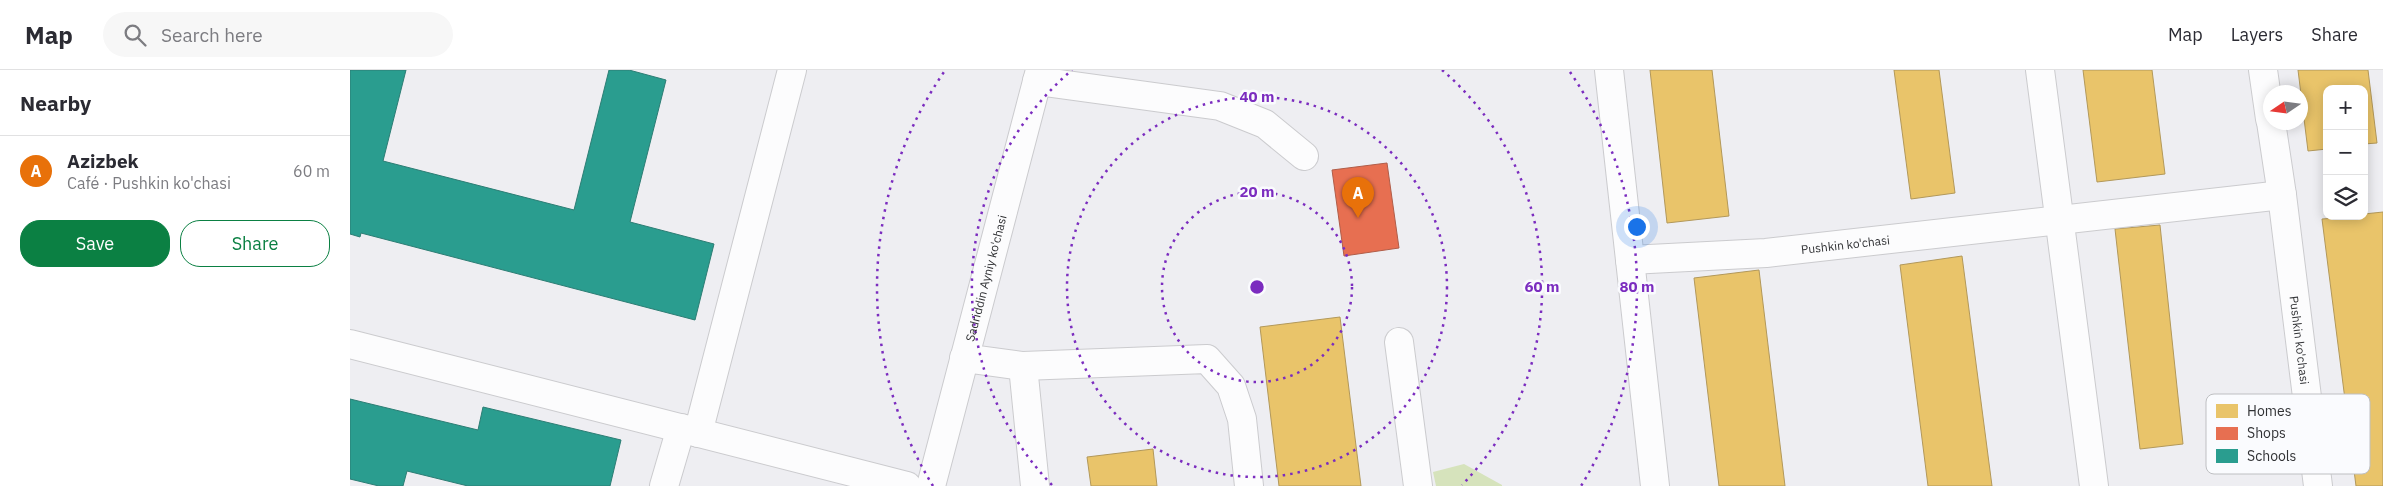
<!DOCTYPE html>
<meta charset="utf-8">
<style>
body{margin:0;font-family:"IBM Plex Sans",sans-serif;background:#f7f7f7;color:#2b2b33}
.controls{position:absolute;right:15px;top:15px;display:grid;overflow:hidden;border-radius:10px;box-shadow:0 2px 12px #0003}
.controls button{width:45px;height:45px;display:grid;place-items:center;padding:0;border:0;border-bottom:1px solid #e1e1e2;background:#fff;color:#2b2b33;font:25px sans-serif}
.compass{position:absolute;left:1913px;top:15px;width:45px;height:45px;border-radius:50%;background:#fff;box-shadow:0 2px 12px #0003;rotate:257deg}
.you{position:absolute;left:1286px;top:156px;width:18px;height:18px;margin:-12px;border:4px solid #fff;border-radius:50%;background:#1a73e8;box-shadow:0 0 0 8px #1a73e833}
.badge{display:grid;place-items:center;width:32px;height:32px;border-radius:50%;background:#0b8043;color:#fff;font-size:16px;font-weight:700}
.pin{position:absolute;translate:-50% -41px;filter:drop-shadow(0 1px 2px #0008)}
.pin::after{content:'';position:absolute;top:26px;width:18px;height:15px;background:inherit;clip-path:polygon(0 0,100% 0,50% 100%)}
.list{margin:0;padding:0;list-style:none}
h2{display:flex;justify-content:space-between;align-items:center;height:65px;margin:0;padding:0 20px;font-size:21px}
h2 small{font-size:16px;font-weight:400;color:#7c7c81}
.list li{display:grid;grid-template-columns:32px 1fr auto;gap:15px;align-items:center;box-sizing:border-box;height:70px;padding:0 20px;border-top:1px solid #e1e1e2}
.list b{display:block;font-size:19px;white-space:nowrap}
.list p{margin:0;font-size:16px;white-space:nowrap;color:#7c7c81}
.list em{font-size:16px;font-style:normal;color:#7c7c81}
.actions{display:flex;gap:10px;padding:15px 20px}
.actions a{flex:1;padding:11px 0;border:1px solid #0b8043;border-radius:20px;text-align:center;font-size:18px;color:#0b8043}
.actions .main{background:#0b8043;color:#fff}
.icon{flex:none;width:28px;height:28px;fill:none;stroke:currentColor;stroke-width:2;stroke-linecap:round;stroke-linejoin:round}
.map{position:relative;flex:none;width:2033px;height:416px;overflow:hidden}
header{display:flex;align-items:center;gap:30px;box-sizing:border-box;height:70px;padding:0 25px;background:#fff;border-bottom:1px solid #e1e1e2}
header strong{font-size:24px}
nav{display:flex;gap:28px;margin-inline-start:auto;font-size:18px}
.search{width:350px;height:45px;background:#f7f7f7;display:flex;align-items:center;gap:12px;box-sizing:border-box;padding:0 18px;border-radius:28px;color:#7c7c81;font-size:19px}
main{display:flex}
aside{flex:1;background:#fff}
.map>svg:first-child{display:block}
.green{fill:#d6e3bc}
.homes{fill:#e9c46a;stroke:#b2985a}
.shops{fill:#e76f51;stroke:#b05d49}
.schools{fill:#2a9d8f;stroke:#2c7d74}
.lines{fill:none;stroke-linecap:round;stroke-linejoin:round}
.minor-casing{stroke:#cbcbce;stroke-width:30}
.minor{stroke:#fcfcfd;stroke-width:28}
.ring{fill:none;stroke:#7b2cbf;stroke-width:2.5;stroke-dasharray:2.5 5}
.labels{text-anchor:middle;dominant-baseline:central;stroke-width:5;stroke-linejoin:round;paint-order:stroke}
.street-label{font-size:12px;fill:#313235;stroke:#fafbfe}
.key{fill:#fafbfe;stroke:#bebfc2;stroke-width:1}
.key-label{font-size:14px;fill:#313235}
.centre{fill:#7b2cbf;stroke:#fafbfe;stroke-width:2.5}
.ring-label{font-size:15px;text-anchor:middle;font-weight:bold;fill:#7b2cbf;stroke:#fafbfe;stroke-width:5;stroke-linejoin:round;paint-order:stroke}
</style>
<header>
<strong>Map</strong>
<div class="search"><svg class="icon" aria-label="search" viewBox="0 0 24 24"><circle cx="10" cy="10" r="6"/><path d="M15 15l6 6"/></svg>Search here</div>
<nav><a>Map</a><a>Layers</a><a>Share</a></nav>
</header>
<main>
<aside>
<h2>Nearby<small></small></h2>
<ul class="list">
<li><span class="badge" style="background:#e8710a">A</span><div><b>Azizbek</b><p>Café · Pushkin ko'chasi</p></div><em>60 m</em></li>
</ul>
<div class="actions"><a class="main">Save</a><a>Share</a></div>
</aside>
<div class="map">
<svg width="2033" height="416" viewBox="0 0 2033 416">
<rect width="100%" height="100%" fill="#eeeef2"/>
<path class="green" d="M1114 394 1152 415V416H1086L1083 402Z"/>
<path class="homes" d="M1300 0H1362L1379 146 1317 153Z
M1544 0H1589L1605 123 1561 129Z
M1733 0H1802L1815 104 1747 112Z
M1948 0H2018L2027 73 2014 74V19H1977V79L1958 81Z
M2033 142V416H2006L1972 149 2014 146V144Z
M1810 155 1833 374 1790 379 1765 159Z
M1612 186 1642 416H1578L1550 195Z
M1409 200 1435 416H1369L1344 208Z
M990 247 1011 416H929L910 257Z
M803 379 807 416H741L737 387Z"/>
<path class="shops" d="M1037 93 1049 178 994 186 982 100Z"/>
<path class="schools" d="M0 0H56L33 91 224 140 259 0H279L316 10 280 152 364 174 345 250 11 163 10 167 0 164Z
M0 329 128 360 133 337 271 370 260 416H118L57 401 53 416H29L0 409Z"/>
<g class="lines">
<defs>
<g id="minor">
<path d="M1259 0 1305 416"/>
<path d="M1690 0 1744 416"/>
<path d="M1913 0 1920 49"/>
<path d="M687 11 870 36 915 54 954 86"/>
<path id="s1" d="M1921 52 1932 125 1968 416"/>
<path id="s2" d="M1280 190 1416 183 1932 125"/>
<path d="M1049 272 1068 416"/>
<path d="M0 274 557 416"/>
<path d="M614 288 673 296 857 289 881 316 892 349 899 416"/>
<path d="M673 296 685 416"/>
<path d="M348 363 442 0"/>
<path d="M314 416 331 358"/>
<path id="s3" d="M581 416 690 0"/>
</g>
</defs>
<use href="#minor" class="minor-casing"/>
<use href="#minor" class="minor"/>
</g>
<g class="ring">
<circle cx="907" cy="217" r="95"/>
<circle cx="907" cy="217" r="190"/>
<path d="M702 415A285 285 0 0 1 722 0M1092 0A285 285 0 0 1 1112 415"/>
<path d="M583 416A380 380 0 0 1 594 2M1220 2A380 380 0 0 1 1231 416"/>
</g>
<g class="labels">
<g class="street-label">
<text stroke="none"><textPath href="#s2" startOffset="216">Pushkin ko'chasi</textPath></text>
<text stroke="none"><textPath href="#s3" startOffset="215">Sadriddin Ayniy ko'chasi</textPath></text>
<text stroke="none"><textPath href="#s1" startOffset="220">Pushkin ko'chasi</textPath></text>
</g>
</g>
<rect x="1856" y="324" width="164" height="80" rx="8" class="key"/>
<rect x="1866" y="334" width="22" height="14" fill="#e9c46a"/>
<rect x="1866" y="357" width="22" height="13" fill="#e76f51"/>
<rect x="1866" y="379" width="22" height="14" fill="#2a9d8f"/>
<g class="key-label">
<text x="1897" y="346">Homes</text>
<text x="1897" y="368">Shops</text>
<text x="1897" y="391">Schools</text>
</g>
<circle cx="907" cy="217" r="8" class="centre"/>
<g class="ring-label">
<text x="907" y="32">40 m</text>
<text x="907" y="127">20 m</text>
<text x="1192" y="222">60 m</text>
<text x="1287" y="222">80 m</text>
</g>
</svg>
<div class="controls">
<button>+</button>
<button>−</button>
<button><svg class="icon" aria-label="layers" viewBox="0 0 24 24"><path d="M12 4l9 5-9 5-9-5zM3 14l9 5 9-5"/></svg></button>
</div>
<svg class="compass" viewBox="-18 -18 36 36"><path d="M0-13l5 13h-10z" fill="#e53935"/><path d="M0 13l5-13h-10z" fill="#7c7c81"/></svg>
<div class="you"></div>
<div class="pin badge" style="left:1008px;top:148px;background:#e8710a">A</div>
</div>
</main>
